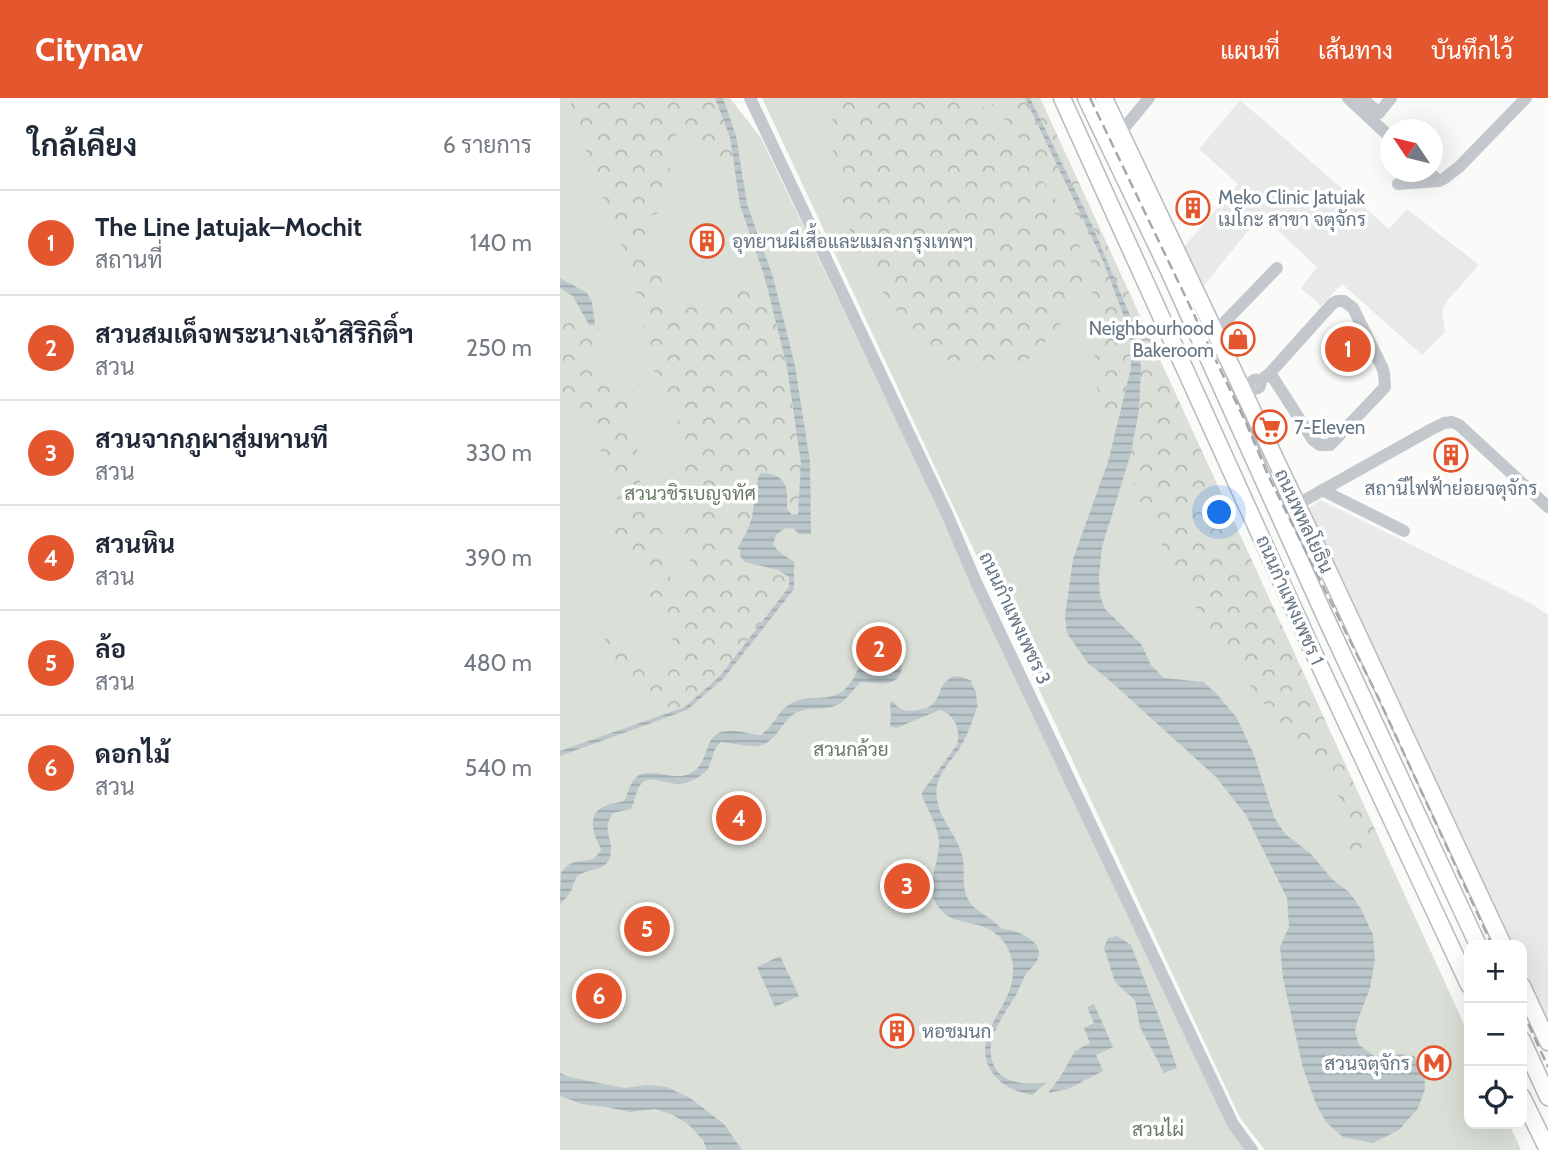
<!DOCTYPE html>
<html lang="th">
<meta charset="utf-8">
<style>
body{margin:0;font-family:Cabin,Sarabun,sans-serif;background:#f6f6f7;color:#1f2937}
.controls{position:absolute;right:21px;bottom:21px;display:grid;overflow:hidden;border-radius:14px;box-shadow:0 7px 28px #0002}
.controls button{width:63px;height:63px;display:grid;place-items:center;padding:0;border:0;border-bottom:2px solid #e0e1e3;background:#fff;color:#1f2937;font:35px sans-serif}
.compass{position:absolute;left:820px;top:21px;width:63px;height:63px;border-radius:50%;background:#fff;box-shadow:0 7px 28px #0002;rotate:305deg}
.you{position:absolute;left:660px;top:415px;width:24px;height:24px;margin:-18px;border:5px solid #fff;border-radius:50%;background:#1a73e8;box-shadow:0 0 0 10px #1a73e833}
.badge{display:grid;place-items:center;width:46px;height:46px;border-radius:50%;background:#e4572e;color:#fff;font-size:23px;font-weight:700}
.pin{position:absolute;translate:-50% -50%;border:4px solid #fff;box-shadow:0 2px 7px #0006}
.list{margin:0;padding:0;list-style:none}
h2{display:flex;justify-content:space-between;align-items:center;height:91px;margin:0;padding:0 28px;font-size:30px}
h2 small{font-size:23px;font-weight:400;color:#747a83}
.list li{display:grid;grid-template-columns:46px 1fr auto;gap:21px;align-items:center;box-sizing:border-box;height:105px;padding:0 28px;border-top:2px solid #e0e1e3}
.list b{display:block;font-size:26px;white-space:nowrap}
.list p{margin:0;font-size:23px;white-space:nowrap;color:#747a83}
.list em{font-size:23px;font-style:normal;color:#747a83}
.icon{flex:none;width:38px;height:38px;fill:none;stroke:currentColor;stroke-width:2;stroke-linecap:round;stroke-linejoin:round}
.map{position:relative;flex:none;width:988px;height:1052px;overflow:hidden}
header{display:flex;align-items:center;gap:42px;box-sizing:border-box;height:98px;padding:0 35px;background:#e4572e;color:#fff}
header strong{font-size:33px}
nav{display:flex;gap:38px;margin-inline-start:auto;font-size:24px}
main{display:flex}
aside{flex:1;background:#fff}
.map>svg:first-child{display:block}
.built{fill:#e8e9e9}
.green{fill:#dadfd7}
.forest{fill:url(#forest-crowns)}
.water{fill:url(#water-rules)}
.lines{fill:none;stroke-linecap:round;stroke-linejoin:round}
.major-casing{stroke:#b5babe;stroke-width:19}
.minor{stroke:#c3c8cc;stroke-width:12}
.major{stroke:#fff;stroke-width:16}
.rail{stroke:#a2aab0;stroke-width:2.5;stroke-dasharray:10 5;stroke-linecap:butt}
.labels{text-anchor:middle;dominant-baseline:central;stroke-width:7;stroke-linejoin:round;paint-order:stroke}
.poi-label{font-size:19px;fill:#657683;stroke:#fff;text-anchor:start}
.park-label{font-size:19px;fill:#687a64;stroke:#fff}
.street-label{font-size:19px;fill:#657683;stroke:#fff}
</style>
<header>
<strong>Citynav</strong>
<nav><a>แผนที่</a><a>เส้นทาง</a><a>บันทึกไว้</a></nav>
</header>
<main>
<aside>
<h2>ใกล้เคียง<small>6 รายการ</small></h2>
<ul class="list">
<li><span class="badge">1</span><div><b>The Line Jatujak–Mochit</b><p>สถานที่</p></div><em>140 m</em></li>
<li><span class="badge">2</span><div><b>สวนสมเด็จพระนางเจ้าสิริกิติ์ฯ</b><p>สวน</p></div><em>250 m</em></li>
<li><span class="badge">3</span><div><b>สวนจากภูผาสู่มหานที</b><p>สวน</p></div><em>330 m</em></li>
<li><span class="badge">4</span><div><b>สวนหิน</b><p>สวน</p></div><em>390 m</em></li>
<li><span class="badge">5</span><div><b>ล้อ</b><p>สวน</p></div><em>480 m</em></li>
<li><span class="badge">6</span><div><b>ดอกไม้</b><p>สวน</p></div><em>540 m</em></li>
</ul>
</aside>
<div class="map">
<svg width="988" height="1052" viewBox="0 0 988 1052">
<defs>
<pattern id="forest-crowns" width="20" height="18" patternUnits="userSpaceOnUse" patternTransform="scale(1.75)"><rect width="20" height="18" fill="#dadfd7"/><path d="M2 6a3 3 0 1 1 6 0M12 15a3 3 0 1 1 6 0" fill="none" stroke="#b4b9b4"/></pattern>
<pattern id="water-rules" width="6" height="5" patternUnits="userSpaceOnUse" patternTransform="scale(1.75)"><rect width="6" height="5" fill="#bbc7cb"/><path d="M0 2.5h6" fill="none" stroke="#9ca6aa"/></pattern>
</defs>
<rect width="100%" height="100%" fill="#fafaf8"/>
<path class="built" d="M680 2 829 131 847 111 919 167 886 204 882 213 885 234 862 257 782 186 761 208 741 190 757 169 701 117 641 191 623 150 678 86 639 51Z
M760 402 970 505 988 517V922L962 867V847H952L744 414Z"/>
<path class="green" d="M0 0H170L201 40 686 1052H0Z
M202 0H480L909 937V1026H949L961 1052H705L680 1020Z"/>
<path class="forest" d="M9 0H155L170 39 173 60 152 59 116 36 102 114 80 121 113 214 172 194 205 180 227 269 241 365 238 416 232 417 227 411 228 398 192 419 188 431 180 446 185 464 218 472 229 479V489L160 578 125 609 106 615 55 561 44 545 47 535 67 559 87 568 99 564 114 545 107 525C92 519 86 512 79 497L91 475 70 463 68 442 55 440 43 431 46 423 62 413 43 367 40 347 28 326 16 314 0 291V198L5 200 9 211 20 233 28 234 39 230 41 247 36 269 46 288 77 294 79 310 70 330 79 357 80 383 103 438 106 466 115 495 124 498 129 492 127 479 131 467 119 428 131 407 120 355 110 334 119 322 115 300 102 290 92 268 74 183 55 128 31 68Z
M274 0H416C447 36 478 73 503 114 508 121 514 129 517 137 520 146 524 169 523 178 519 205 504 222 487 242 482 249 476 257 468 261 453 269 417 273 401 269 388 266 372 249 363 240 296 179 264 90 274 0Z
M427 0H465C495 60 525 119 550 181 558 201 570 225 571 248 573 278 562 308 554 337L535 284 532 175 528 144 510 104Z
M470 0H480L819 740 786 758 787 737 783 704 715 618 657 548 580 406 567 365 571 355 581 270 573 225 532 127Z"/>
<path class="water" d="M155 0H163L176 38 187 106 213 179 235 268 250 364 251 436H239L234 431 225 430 216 437 213 446 218 453 234 464V491L164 580 127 612 0 658V653L125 609 160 578 229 489V479L218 472 185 464 180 458V446L188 431 192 419 198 380 201 375C226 376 228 388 227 411L232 417 238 416 241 365 227 269 205 180 180 107 170 39Z
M465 0H470L532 127 573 225 581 269 579 312 571 355 542 449 539 479 540 498 545 511 581 546 591 567 604 580 643 584 657 596 677 620 694 657 714 719 725 736 750 755 772 781 789 794 801 811 813 837 815 861 810 890 798 921 795 933 799 947 816 959 843 956 854 958 864 970 865 991 858 1010 839 1032 813 1045 783 1039 767 1025 756 1006 743 970 723 880 720 849 729 829 727 800 686 717 656 679 549 582 528 565 507 535 505 518 513 461 548 364 571 270V244L566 224 543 163Z
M0 180 27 195 32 204 35 227H29L13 198 0 190Z
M317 546C323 547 329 548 334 551 345 560 345 581 330 584 322 587 310 584 301 584 293 591 286 603 277 607 262 614 245 606 230 619 220 628 214 645 199 648 190 649 171 645 161 644 149 655 154 668 143 676 136 681 127 686 118 686 106 686 91 676 81 686 75 693 75 704 71 711L53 715C40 732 55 742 50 759 46 774 24 771 18 778 14 782 13 788 11 793 8 798 4 802 0 806L1 775C14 754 32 772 41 751 33 735 25 716 47 707 53 705 58 705 64 703 68 697 69 688 73 683 87 663 113 687 133 674 151 663 142 633 169 633 180 632 190 637 201 637 215 627 219 609 236 603 251 597 268 604 283 593 299 580 298 559 317 546Z
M394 578 402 579 412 583 411 585 416 594 417 606 418 607C413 620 409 634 402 646 396 658 379 674 377 687 372 717 398 734 403 761 405 774 401 790 409 803 414 812 425 816 433 823 436 825 438 828 441 830 447 833 444 831 451 832 461 835 478 842 479 854 480 863 471 869 466 876 462 882 460 889 457 895 445 917 422 941 434 968 443 987 467 986 486 985L472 997C454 993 438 987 429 969 412 932 456 908 453 869 452 849 438 832 418 827 403 823 390 823 380 811 362 790 380 767 379 743 378 729 368 712 362 698V694L397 647C401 633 395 616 380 612L336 630 330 628 331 617 330 605 333 603C336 607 337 609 341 611 349 615 368 612 374 605 383 594 377 587 394 578Z
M557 838 571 847 600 922 617 970 604 975 580 929 575 902 555 884 544 850 548 840Z
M220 858 239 898 215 909 197 869Z
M534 906 553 949 536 957 543 973 508 991 488 995 501 978 515 953 530 945 524 930 534 925 527 909Z
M0 975 9 979 64 990 88 987 107 989 130 1000 164 1026 182 1052H147L143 1042 128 1026 111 1016 95 1011 70 1014 46 1009 22 1006 0 998Z"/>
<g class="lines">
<defs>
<path id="major" d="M502 0 750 547 909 887
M526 0 609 173 763 514 918 847
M544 0 759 453 943 847
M962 888 988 944
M962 942 988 999
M962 999 988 1052"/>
</defs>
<use href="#major" class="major-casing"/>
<path class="minor" d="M190 0 387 416 416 484 673 1026 692 1052
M788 0 830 39
M802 0 819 15 831 0
M560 35 589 0
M868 74 879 83 885 80 900 68 966 0
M838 86 879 83
M655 234 717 170
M691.5 286a4.5 4.5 0 1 1 9 0a4.5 4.5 0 1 1-9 0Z
M700 283 710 275 772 206 777 203H784L793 210 822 269 824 275 825 289 770 347H760L753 342 710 275
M762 392 844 433
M736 407 870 332 884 325 892 324 899 327 988 409"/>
<use href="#major" class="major"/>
<path class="rail" d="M530 0 687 327 708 377 817 597 932 847
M962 912 988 969"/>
</g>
<defs>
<symbol id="building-ring" viewBox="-11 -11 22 22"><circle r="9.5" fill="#fff" stroke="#e4572e" stroke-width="1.5"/><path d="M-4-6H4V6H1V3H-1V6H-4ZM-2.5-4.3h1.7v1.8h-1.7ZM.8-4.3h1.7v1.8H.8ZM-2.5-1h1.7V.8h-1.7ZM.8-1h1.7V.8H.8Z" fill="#e4572e"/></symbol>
<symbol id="shop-ring" viewBox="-11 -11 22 22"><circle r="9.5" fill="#fff" stroke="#e4572e" stroke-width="1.5"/><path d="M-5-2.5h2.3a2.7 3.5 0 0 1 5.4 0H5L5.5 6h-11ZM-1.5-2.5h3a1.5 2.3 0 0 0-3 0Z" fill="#e4572e"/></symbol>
<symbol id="supermarket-ring" viewBox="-11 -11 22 22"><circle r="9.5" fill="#fff" stroke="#e4572e" stroke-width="1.5"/><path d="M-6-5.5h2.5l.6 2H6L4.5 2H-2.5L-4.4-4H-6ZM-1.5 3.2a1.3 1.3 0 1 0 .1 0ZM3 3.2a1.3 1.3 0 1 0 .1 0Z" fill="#e4572e"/></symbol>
<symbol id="metro-ring" viewBox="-11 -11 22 22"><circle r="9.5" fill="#fff" stroke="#e4572e" stroke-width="1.5"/><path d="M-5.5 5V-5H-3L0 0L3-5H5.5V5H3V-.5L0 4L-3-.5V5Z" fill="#e4572e"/></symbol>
</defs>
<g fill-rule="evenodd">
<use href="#building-ring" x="614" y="91" width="38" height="38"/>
<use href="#building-ring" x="128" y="124" width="38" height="38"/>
<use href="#shop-ring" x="659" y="222" width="38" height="38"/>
<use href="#supermarket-ring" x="691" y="310" width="38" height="38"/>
<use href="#building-ring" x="872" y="338" width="38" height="38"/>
<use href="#building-ring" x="318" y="914" width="38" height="38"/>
<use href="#metro-ring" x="855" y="946" width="38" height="38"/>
</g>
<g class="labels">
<g class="poi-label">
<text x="658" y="99">Meko Clinic Jatujak<tspan x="658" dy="22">เมโกะ สาขา จตุจักร</tspan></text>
<text x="172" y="143">อุทยานผีเสื้อและแมลงกรุงเทพฯ</text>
<text x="654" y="230" text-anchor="end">Neighbourhood<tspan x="654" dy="22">Bakeroom</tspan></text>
<text x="734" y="329">7-Eleven</text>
<text x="891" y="390" text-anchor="middle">สถานีไฟฟ้าย่อยจตุจักร</text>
<text x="362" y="933">หอชมนก</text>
<text x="850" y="965" text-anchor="end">สวนจตุจักร</text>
</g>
<g class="park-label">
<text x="130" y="395">สวนวชิรเบญจทัศ</text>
<text x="291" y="651">สวนกล้วย</text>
<text x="598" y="1031">สวนไผ่</text>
</g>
<g class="street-label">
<text transform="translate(744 423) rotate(65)">ถนนพหลโยธิน</text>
<text transform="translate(730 502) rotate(66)">ถนนกำแพงเพชร 1</text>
<text transform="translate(455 520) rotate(65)">ถนนกำแพงเพชร 3</text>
</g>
</g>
</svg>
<div class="controls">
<button>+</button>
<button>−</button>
<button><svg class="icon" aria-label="locate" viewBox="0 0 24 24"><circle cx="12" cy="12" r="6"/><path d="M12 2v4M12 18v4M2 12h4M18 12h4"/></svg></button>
</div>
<svg class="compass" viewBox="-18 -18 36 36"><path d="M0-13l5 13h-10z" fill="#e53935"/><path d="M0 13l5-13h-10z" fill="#747a83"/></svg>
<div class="you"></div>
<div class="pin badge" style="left:788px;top:251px">1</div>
<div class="pin badge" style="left:319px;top:551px">2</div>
<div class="pin badge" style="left:347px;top:788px">3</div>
<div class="pin badge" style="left:179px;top:720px">4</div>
<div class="pin badge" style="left:87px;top:831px">5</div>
<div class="pin badge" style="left:39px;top:898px">6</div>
</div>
</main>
